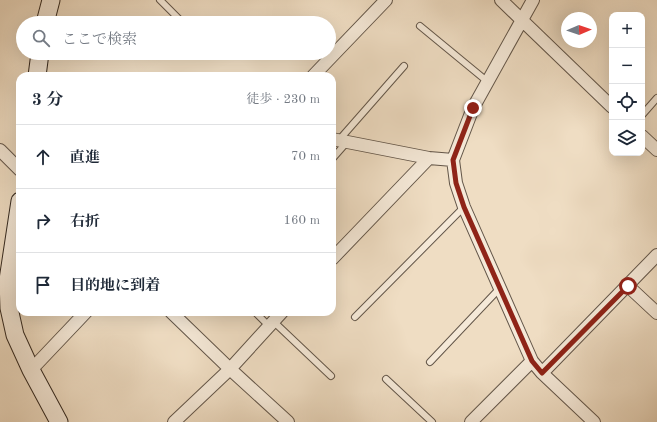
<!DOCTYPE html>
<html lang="ja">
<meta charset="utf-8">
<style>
body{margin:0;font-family:"Old Standard TT","Noto Serif JP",serif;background:#f2f2f3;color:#1f2937}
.controls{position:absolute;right:12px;top:12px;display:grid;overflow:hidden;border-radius:8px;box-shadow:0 4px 16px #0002}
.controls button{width:36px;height:36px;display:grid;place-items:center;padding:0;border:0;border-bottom:1px solid #e0e1e3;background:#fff;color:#1f2937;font:20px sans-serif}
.compass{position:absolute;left:561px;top:12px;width:36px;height:36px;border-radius:50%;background:#fff;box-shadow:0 4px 16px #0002;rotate:88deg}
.stop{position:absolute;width:12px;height:12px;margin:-9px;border:3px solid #8f2418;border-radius:50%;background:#fff}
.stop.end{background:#8f2418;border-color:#fff;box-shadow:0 1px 4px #0008}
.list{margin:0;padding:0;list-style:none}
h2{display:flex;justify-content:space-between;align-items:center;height:52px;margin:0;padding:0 16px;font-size:17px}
h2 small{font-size:13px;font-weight:400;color:#747a83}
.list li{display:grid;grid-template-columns:26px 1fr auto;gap:12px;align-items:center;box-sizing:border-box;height:64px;padding:0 16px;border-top:1px solid #e0e1e3}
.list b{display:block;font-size:15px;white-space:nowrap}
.list em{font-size:13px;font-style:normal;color:#747a83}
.icon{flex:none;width:22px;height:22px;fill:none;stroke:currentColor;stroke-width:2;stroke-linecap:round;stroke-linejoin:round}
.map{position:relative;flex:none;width:657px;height:422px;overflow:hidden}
.search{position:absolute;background:#fff;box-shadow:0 4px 16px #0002;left:16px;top:16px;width:320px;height:44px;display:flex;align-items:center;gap:10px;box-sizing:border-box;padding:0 14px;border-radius:22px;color:#747a83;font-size:15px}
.panel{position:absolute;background:#fff;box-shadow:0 4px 16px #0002;left:16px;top:72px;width:320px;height:244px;border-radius:12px}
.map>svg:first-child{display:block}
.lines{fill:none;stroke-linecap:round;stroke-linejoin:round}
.lane-casing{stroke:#635649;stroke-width:8}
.street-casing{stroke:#635649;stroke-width:14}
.secondary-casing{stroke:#342920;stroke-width:19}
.lane{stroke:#f5e9d8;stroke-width:6}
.street{stroke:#f5e9d8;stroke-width:12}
.secondary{stroke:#f5e9d8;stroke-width:17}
.route{stroke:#8f2418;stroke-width:5}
</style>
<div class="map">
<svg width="657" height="422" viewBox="0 0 657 422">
<rect width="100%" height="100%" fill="#efddc3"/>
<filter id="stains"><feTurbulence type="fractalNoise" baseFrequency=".005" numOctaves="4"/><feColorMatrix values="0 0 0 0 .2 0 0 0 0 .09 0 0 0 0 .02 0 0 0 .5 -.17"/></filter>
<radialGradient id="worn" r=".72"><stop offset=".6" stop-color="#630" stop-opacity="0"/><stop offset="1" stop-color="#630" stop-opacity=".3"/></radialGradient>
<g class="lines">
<defs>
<path id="lane" d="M160 0 183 23
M420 26 488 82
M642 115 657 98
M339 140 404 66
M332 159 347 142
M255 312 269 326
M355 317 464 207
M273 321 331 376
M430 362 500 288
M386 379 432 422"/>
<path id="street" d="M501 0 612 107
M533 0 473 108 453 160 456 183 464 207 532 361 542 373 594 422
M313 76 386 0
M642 136 657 150
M332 139 429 158 453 160
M0 150 20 170
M332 259 429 158
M628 286 657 313
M171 312 230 369 288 422
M31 370 86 312
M542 373 657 255
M174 422 230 369 282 312
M471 422 532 361"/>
<path id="secondary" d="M45 23 51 0
M37 76 40 53
M20 201 8 280 9 308 15 335 31 370 59 422"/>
</defs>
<use href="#lane" class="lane-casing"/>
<use href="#street" class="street-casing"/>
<use href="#secondary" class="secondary-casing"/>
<use href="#lane" class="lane"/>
<use href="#street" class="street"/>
<use href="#secondary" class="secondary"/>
</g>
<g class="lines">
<path class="route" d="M473 108 453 160 456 183 464 207 532 361 542 373 628 286"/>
</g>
<rect width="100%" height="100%" filter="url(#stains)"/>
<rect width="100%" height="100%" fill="url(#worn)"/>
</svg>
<div class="controls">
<button>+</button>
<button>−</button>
<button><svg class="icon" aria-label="locate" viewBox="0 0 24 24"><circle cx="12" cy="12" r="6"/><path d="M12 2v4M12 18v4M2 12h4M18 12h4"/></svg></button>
<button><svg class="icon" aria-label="layers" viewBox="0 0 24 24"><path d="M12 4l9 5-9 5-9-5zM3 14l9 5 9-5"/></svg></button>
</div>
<svg class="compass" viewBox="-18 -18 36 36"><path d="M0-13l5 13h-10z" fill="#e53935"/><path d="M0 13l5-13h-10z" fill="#747a83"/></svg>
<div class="stop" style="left:628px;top:286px"></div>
<div class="stop end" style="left:473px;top:108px"></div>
<div class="search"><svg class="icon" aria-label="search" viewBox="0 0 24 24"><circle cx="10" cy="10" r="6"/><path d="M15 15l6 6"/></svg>ここで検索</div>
<section class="panel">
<h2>3 分<small>徒歩 · 230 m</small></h2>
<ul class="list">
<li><svg class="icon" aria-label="ahead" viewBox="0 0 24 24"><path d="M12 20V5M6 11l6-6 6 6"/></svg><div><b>直進</b></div><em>70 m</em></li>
<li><svg class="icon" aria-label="right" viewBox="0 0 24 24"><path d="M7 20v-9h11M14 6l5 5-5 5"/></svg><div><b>右折</b></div><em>160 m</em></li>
<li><svg class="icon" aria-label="arrive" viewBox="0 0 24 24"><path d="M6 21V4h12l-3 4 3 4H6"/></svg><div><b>目的地に到着</b></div></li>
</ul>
</section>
</div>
